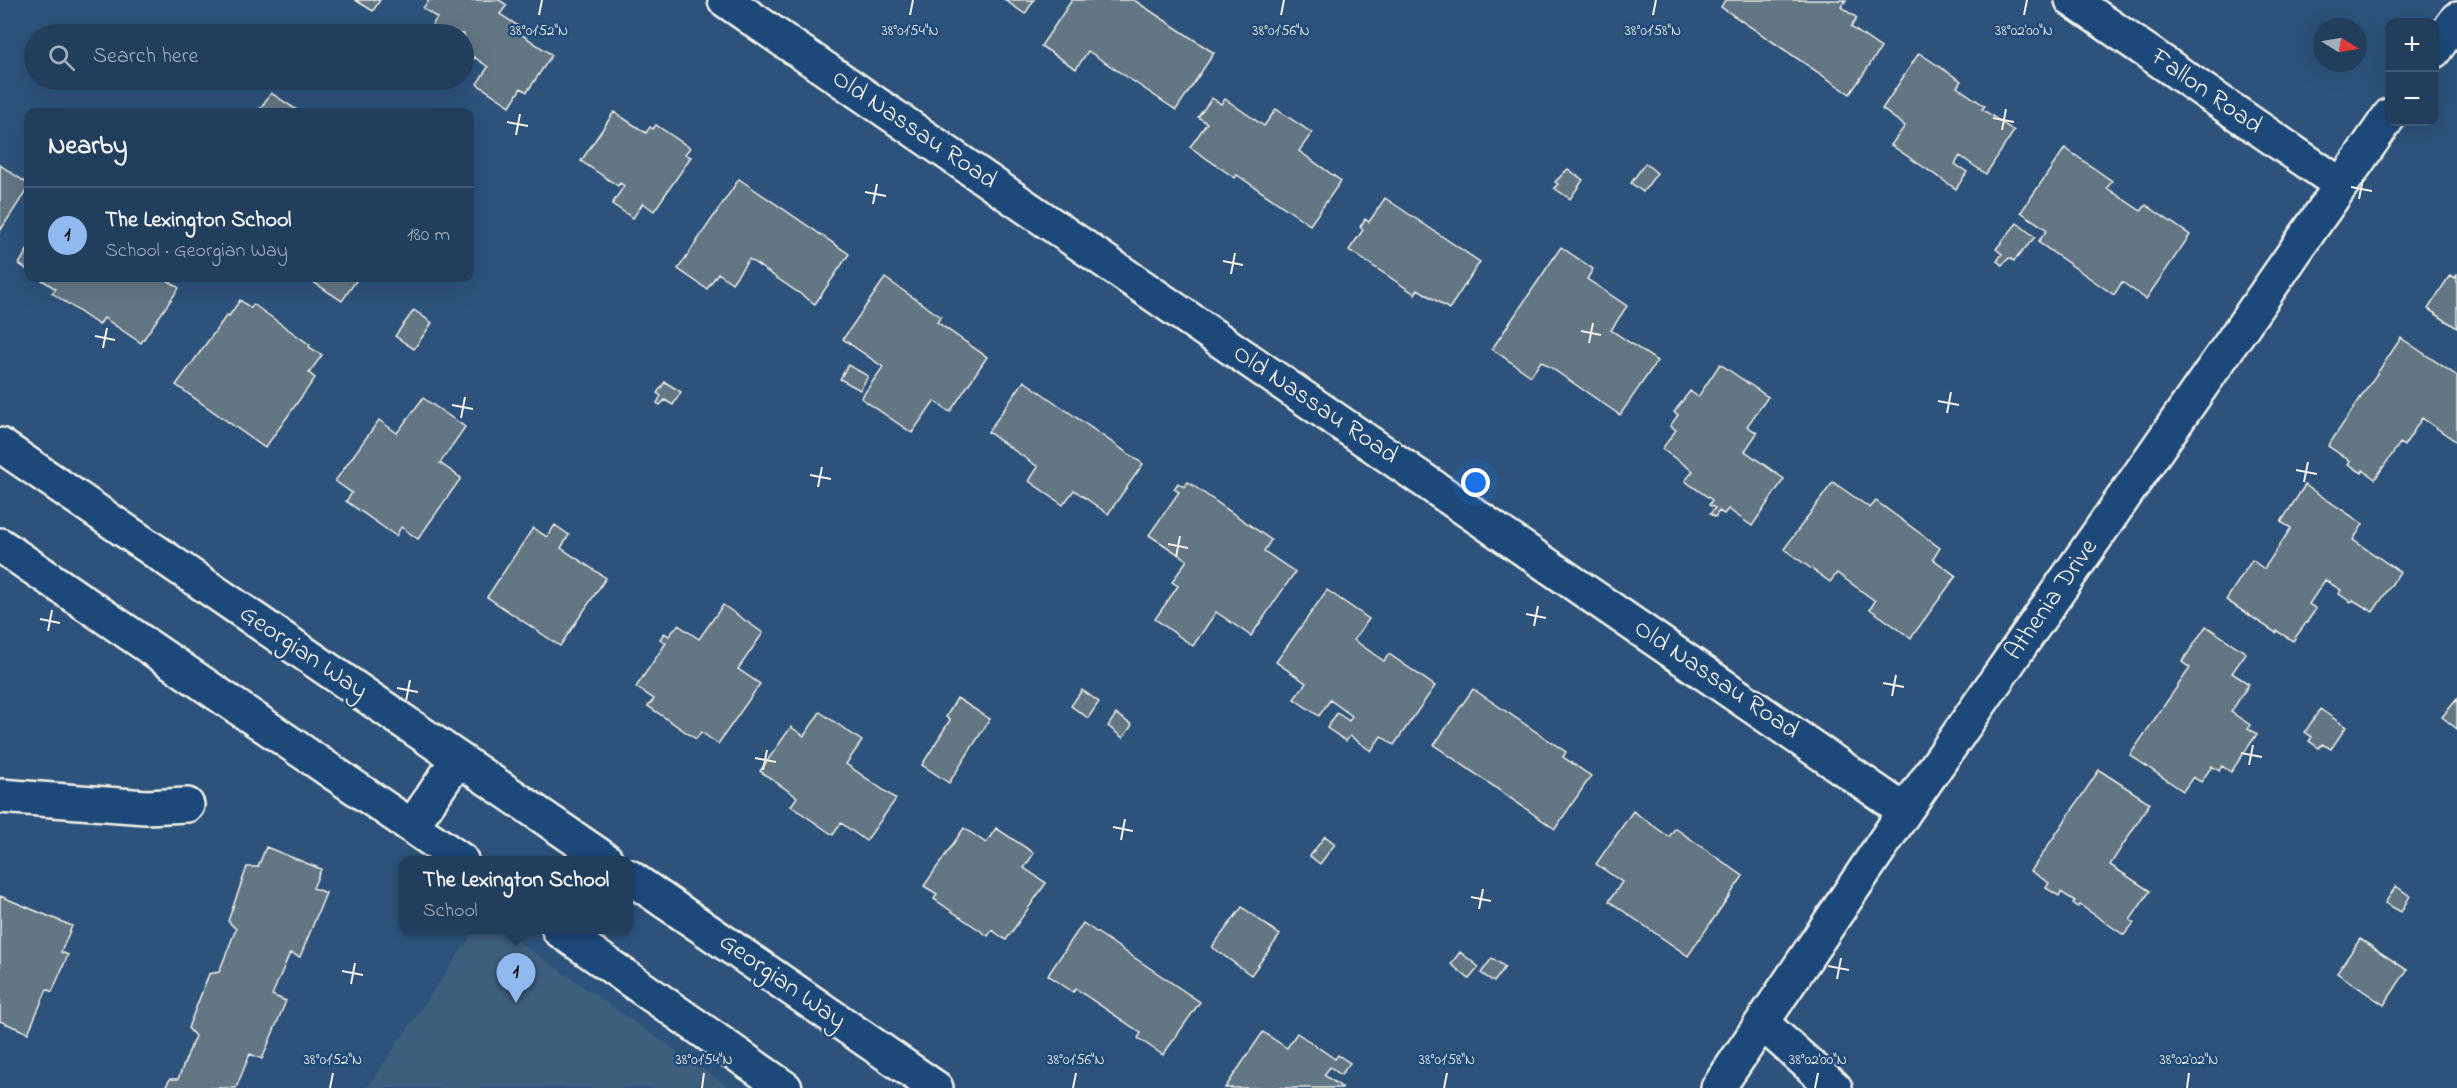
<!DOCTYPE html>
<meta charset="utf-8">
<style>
body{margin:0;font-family:"Indie Flower",sans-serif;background:#2e4966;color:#f1f3f6}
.controls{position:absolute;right:18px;top:18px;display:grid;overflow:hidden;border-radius:12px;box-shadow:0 6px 24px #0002}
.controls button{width:54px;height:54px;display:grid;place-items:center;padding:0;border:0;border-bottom:2px solid #3f5772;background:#223e5d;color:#f1f3f6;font:30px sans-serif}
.compass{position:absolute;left:2313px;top:18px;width:54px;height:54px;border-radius:50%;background:#223e5d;box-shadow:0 6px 24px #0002;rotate:101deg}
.you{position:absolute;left:1476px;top:483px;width:21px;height:21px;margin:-15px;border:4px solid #fff;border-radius:50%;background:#1a73e8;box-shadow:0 0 0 9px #1a73e833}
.badge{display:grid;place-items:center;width:39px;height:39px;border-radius:50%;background:#90b9f0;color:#111;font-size:20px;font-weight:700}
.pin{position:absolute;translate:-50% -50px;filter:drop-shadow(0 2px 3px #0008)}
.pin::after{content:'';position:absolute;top:32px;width:21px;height:18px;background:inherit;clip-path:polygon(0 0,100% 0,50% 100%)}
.popup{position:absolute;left:399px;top:856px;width:234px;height:78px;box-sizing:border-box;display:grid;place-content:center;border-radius:12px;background:#223e5d;filter:drop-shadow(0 2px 4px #0005);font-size:20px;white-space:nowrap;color:#a2aebc}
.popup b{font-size:22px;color:#f1f3f6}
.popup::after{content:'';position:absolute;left:50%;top:100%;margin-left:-12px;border:12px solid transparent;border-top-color:#223e5d}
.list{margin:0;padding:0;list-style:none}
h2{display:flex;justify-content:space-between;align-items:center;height:78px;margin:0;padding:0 24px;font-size:26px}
h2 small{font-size:20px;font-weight:400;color:#a2aebc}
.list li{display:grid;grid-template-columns:39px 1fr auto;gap:18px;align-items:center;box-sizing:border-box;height:96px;padding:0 24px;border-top:2px solid #3f5772}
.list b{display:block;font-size:22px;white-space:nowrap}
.list p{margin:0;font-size:20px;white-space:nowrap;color:#a2aebc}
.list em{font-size:20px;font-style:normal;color:#a2aebc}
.icon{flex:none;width:33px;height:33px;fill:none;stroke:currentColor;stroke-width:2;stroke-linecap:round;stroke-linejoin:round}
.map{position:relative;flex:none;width:2457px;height:1088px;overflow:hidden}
.search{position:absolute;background:#223e5d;box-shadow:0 6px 24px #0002;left:24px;top:24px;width:450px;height:66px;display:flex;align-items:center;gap:15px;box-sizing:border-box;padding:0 21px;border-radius:33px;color:#a2aebc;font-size:22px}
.panel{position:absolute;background:#223e5d;box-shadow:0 6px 24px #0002;left:24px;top:108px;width:450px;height:174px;border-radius:12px}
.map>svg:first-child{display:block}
.built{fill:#3d5e7e}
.building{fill:#637684;stroke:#f4f1e8;stroke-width:1.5}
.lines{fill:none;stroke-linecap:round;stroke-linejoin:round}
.minor-casing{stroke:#f4f1e8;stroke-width:38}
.minor{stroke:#1f4a7a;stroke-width:33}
.ticks{fill:none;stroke:#f4f1e8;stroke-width:2}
.labels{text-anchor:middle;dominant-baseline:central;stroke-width:5;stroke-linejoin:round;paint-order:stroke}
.street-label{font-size:26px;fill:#f4f1e8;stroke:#1f4a7a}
.ticks-label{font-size:15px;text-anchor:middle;fill:#f4f1e8;stroke:#1f4a7a;stroke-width:5;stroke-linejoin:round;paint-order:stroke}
</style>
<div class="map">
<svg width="2457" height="1088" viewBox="0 0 2457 1088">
<rect width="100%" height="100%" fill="#2d537c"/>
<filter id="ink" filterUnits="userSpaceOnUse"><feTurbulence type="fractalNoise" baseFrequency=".0167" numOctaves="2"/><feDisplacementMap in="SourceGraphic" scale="12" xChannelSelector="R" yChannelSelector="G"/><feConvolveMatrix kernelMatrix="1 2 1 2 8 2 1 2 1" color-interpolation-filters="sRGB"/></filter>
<g filter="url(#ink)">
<path class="built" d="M475 930H501L730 1088H367Z"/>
<path class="building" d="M355 0H380L373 11Z
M429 0H499L507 5 500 14 521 28 518 32 552 55 527 92 521 88 510 106 477 84 488 67 474 57 464 72V34H430L432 32 429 30 437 18 423 8Z
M1005 0H1034L1025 14Z
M1072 0H1134L1214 53 1176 110 1088 51 1076 69 1041 46Z
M1725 0H1846L1841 7 1857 18 1851 27 1881 48 1850 94 1721 7Z
M1919 53 1961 81 1957 87 1985 106 1982 109 2014 131 1986 174 1960 156 1955 164 1967 172 1956 189 1891 145 1905 126 1882 109Z
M271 93 300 112H258Z
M1212 98 1221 104 1225 99 1264 126 1276 109 1312 133 1299 151 1341 181 1310 225 1237 175 1235 178 1190 147 1207 123 1198 117Z
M614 112 646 133 650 127 653 129 656 125 690 148 685 154 691 157 654 211 643 203 633 218 612 204 624 186 620 183 618 186 581 161Z
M2065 148 2112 181 2107 188 2141 211 2146 205 2190 235 2146 299 2122 282 2114 295 2038 242 2047 230 2021 212Z
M1645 163 1657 173 1643 192 1631 183Z
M0 165 28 184V188L0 231Z
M1568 169 1583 180 1570 199 1554 188 1558 184 1555 182Z
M739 179 849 254 815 304 749 259 732 283 718 273 707 289 678 269Z
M1385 198 1480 262 1449 309 1418 289 1415 294 1349 250 1363 230 1360 227 1365 219 1369 222Z
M2017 223 2035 237 2014 261 2009 258 2002 265 1997 261 2002 254 1996 249Z
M1561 247 1593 269 1587 279 1627 306 1611 330 1657 361 1620 415 1541 361 1531 376 1492 349Z
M28 249V270L19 264Z
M2450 275 2455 278 2457 275V328L2428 309Z
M39 278H164L179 288 141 343 104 318 99 325 52 293 56 289Z
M307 278H358L342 301Z
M885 278 941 317 937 322 987 357 950 412 934 401 912 433 861 398 883 367 843 339Z
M240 300 251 308 253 304 310 345 309 347 322 355 309 373 315 378 265 448 176 385 227 315 229 316Z
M414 310 432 323 414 349 395 336Z
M2401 338 2457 376V442L2422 418 2404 446 2400 443 2375 479 2363 470 2362 473 2348 464 2350 461 2328 446Z
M1720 364 1768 397 1747 426 1757 433 1745 451 1784 479 1752 526 1728 509 1724 514 1719 511 1715 517 1710 514 1715 508 1709 505 1712 500 1685 481 1693 471 1662 449 1676 430 1670 426 1678 415 1674 412 1690 391 1698 397Z
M848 365 868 376 860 390 840 379Z
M1024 381 1143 464 1108 514 1074 490 1063 505 1029 481 1038 467 988 432Z
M665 382 681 392 673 405 665 400 660 405 657 403 661 396 657 393Z
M423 398 465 427 440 463 461 478 418 539 401 527 396 536 346 501 352 493 335 481 379 420 397 433Z
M1188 482 1271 540 1264 551 1295 572 1251 636 1216 612 1193 646 1155 619 1178 586 1172 582 1187 560 1149 535 1179 492 1174 489 1178 483 1184 487Z
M1833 482 1870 508 1876 501 1940 548 1933 559 1956 576 1911 638 1870 609 1875 601 1837 573 1830 582 1784 549Z
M2305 485 2363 524 2353 540 2400 572 2373 612 2353 600 2351 602 2339 594 2341 590 2325 580 2309 604 2316 609 2293 641 2277 631 2276 633 2226 600 2252 560 2264 569 2291 528 2281 522Z
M555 525 569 535 561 548 606 578 560 646 487 597 533 528 547 537Z
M1327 590 1369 619 1354 640 1384 661 1389 654 1435 686 1394 745 1381 736 1371 751 1350 736 1346 741 1327 728 1337 713 1349 721 1352 716 1330 700 1319 716 1294 699 1306 683 1276 662Z
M723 605 763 633 738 669 760 684 718 744 701 732 696 739 648 706 654 699 636 687 666 643 660 639 664 633 669 636 678 625 699 639Z
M2206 626 2246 653 2232 673 2249 684 2231 712 2250 725 2248 728 2257 734 2231 772 2222 766 2219 771 2212 766 2201 782 2193 777 2183 791 2130 755 2190 668 2182 662Z
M1473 689 1566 752 1563 757 1591 776 1555 829 1434 745Z
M1082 690 1099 702 1088 718 1071 706Z
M957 698 990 719 949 783 922 765 950 720 946 717Z
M2457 699V729L2442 717Z
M2320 709 2346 727 2331 749 2322 744 2319 748 2309 741 2312 737 2305 732Z
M820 712 862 741 846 764 896 799 866 841 841 823 833 835 791 806 797 797 760 771 791 727 804 736Z
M1116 714 1132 725 1123 738 1108 726Z
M2099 770 2150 803 2110 865 2150 891 2130 920 2134 923 2124 935 2080 905 2078 907 2073 903 2075 901 2061 892 2059 896 2046 888 2049 883 2031 871Z
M1633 811 1669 837 1675 828 1743 876 1688 956 1609 901 1622 882 1596 864Z
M964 828 986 843 996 828 1034 853 1024 868 1046 883 1006 940 992 930 988 936 934 899 937 894 924 886Z
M1325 836 1335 844 1320 864 1310 856Z
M266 847 321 869 313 888 326 893 300 957 290 953 272 995 286 1001 262 1059 250 1054 236 1088H165L170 1079H178L195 1036 188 1028 209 974 219 972 236 929 228 921 247 867H258Z
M2396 886 2410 896 2401 912 2385 903Z
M0 896 72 926 61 952 68 955 52 992 47 989 28 1033 0 1021Z
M1242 907 1280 935 1251 975 1212 947Z
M1083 923 1200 1002 1163 1055 1138 1038 1141 1033 1076 989 1073 992 1048 975Z
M2360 939 2407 970 2384 1005 2337 973Z
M1460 952 1479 967 1469 979 1451 964Z
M1492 958 1505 967 1494 982 1481 973Z
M1263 1032 1287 1048 1297 1033 1335 1059 1338 1055 1350 1063 1341 1075 1330 1067 1324 1075 1343 1088H1225Z"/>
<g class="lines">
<defs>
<path id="minor" d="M725 0 1905 811
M2072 0 2341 185
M2434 51 2457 19
M0 445 606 860
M0 545 461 860
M0 796 146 807 187 805
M412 826 458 759
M628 876 936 1088
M559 930 785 1088
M1762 1023 1835 1088
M1718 1088 1905 811 2390 115"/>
</defs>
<use href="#minor" class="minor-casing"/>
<use href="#minor" class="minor"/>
</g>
</g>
<path class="ticks" d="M539 15 542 0M910 15 913 0M1281 15 1284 0M1653 15 1656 0M2024 15 2027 0M1993 118 2014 122M507 122 528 126M2002 130 2006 109M516 135 520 114M2351 187 2372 191M865 192 886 196M2359 199 2363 179M873 204 877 184M1223 261 1243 265M1231 274 1235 253M1581 331 1601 335M95 336 115 340M1589 343 1593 323M103 348 107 328M1938 401 1959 405M452 405 473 409M1947 413 1951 392M461 418 465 397M2296 470 2317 474M810 475 831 479M2304 482 2308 462M818 487 822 467M1168 544 1188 548M1176 557 1180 536M1526 614 1546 618M40 619 60 623M1534 626 1538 606M48 631 52 610M1883 683 1904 687M397 688 418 692M1892 696 1896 675M406 701 410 680M2241 753 2262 757M755 758 776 762M2249 765 2253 745M763 770 767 750M1113 827 1133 831M1121 840 1125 819M1471 897 1491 901M1479 909 1483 889M1828 966 1849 970M342 971 363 975M1837 979 1841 958M351 984 355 963M330 1088 333 1073M702 1088 704 1073M1073 1088 1076 1073M1444 1088 1447 1073M1815 1088 1818 1073M2187 1088 2189 1073"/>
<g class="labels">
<g class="street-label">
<text transform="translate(2206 92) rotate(35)">Fallon Road</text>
<text transform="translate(914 130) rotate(34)">Old Nassau Road</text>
<text transform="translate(1315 405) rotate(34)">Old Nassau Road</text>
<text transform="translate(2052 600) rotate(-55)">Athenia Drive</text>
<text transform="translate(303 653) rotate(34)">Georgian Way</text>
<text transform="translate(1716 680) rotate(34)">Old Nassau Road</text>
<text transform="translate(782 982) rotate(35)">Georgian Way</text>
</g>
</g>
<g class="ticks-label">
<text x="539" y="35">38°01'52"N</text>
<text x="910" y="35">38°01'54"N</text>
<text x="1281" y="35">38°01'56"N</text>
<text x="2024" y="35">38°02'00"N</text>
<text x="1653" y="35">38°01'58"N</text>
<text x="333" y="1064">38°01'52"N</text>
<text x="704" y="1064">38°01'54"N</text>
<text x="1076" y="1064">38°01'56"N</text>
<text x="1447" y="1064">38°01'58"N</text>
<text x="1818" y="1064">38°02'00"N</text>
<text x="2189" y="1064">38°02'02"N</text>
</g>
</svg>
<div class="controls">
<button>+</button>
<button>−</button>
</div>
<svg class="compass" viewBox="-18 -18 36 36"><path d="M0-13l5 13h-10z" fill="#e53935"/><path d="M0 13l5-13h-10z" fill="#a2aebc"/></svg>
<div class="you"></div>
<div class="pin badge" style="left:516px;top:1003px">1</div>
<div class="popup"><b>The Lexington School</b>School</div>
<div class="search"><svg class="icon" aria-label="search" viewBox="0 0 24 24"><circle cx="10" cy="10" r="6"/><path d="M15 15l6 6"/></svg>Search here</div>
<section class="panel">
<h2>Nearby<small></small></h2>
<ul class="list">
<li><span class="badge">1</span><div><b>The Lexington School</b><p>School · Georgian Way</p></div><em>180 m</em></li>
</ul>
</section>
</div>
